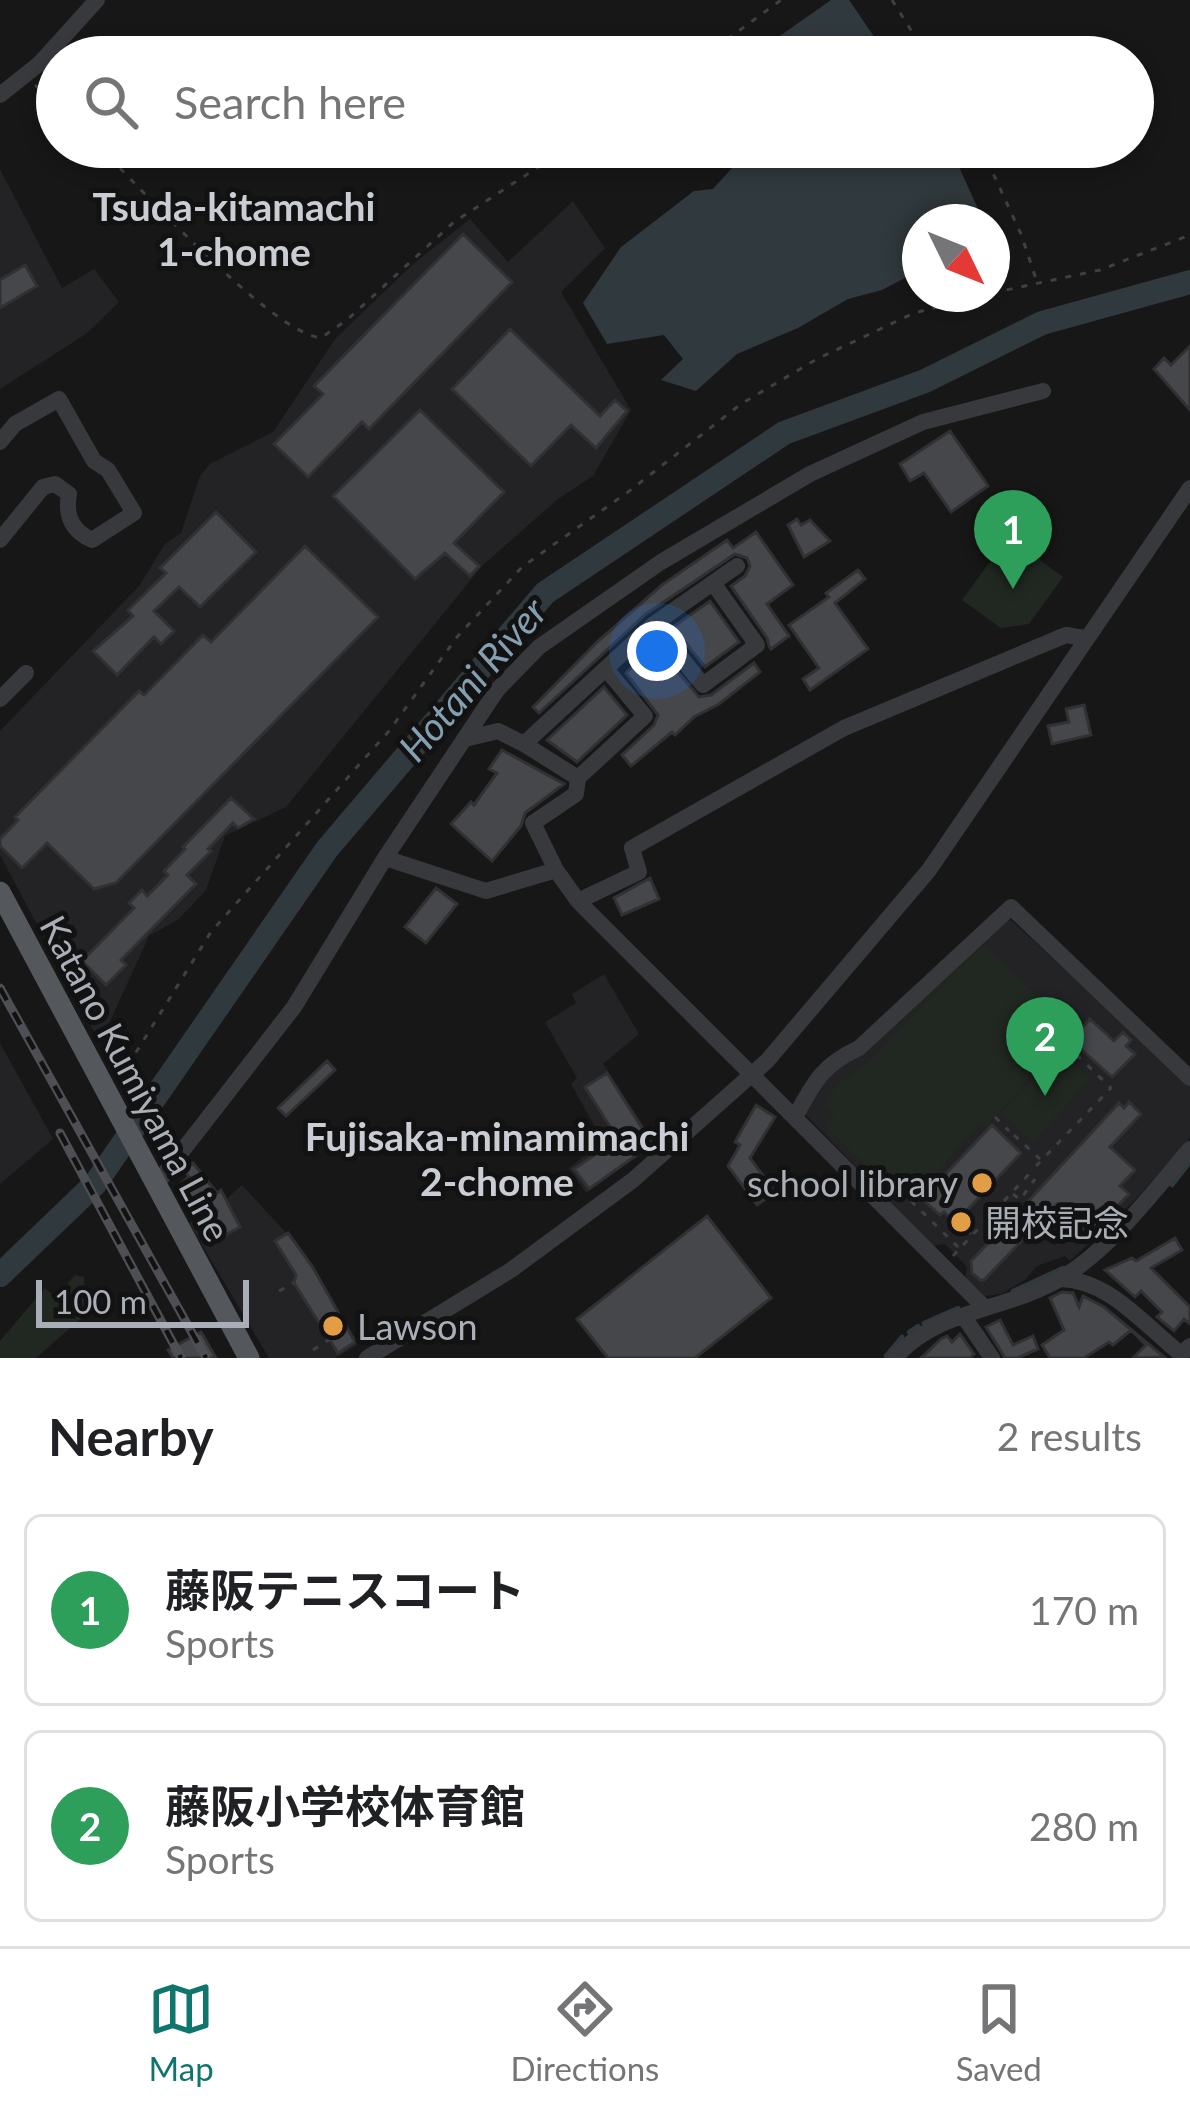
<!DOCTYPE html>
<meta charset="utf-8">
<style>
body{margin:0;font-family:Lato,"Noto Sans JP",sans-serif;background:#f6f6f6;color:#202124}
.compass{position:absolute;left:902px;top:204px;width:108px;height:108px;border-radius:50%;background:#fff;box-shadow:0 6px 18px #0003;rotate:133deg}
.scale{position:absolute;left:36px;bottom:30px;width:213px;box-sizing:border-box;padding-left:12px;border:6px solid #aaafb7;border-top:0;font-size:33px;line-height:42px;white-space:nowrap;color:#aaafb7;-webkit-text-stroke:9px #121213;paint-order:stroke}
.you{position:absolute;left:657px;top:651px;width:42px;height:42px;margin:-30px;border:9px solid #fff;border-radius:50%;background:#1a73e8;box-shadow:0 0 0 18px #1a73e833}
.badge{display:grid;place-items:center;width:78px;height:78px;border-radius:50%;background:#0f766e;color:#fff;font-size:39px;font-weight:700}
.pin{position:absolute;translate:-50% -99px;filter:drop-shadow(0 3px 6px #0008)}
.pin::after{content:'';position:absolute;top:63px;width:42px;height:36px;background:inherit;clip-path:polygon(0 0,100% 0,50% 100%)}
.list{margin:0;padding:0;list-style:none}
h2{display:flex;justify-content:space-between;align-items:center;height:156px;margin:0;padding:0 48px;font-size:51px}
h2 small{font-size:39px;font-weight:400;color:#757577}
.list li{display:grid;grid-template-columns:78px 1fr auto;gap:36px;align-items:center;box-sizing:border-box;height:192px;margin:0 24px 24px;padding:0 24px;border:3px solid #e0e0e0;border-radius:18px}
.list b{display:block;font-size:45px;white-space:nowrap}
.list p{margin:0;font-size:39px;white-space:nowrap;color:#757577}
.list em{font-size:39px;font-style:normal;color:#757577}
.icon{flex:none;width:66px;height:66px;fill:none;stroke:currentColor;stroke-width:2;stroke-linecap:round;stroke-linejoin:round}
.map{position:relative;flex:none;width:1190px;height:1358px;overflow:hidden}
.search{position:absolute;background:#fff;box-shadow:0 6px 18px #0003;left:36px;right:36px;top:36px;height:132px;display:flex;align-items:center;gap:30px;box-sizing:border-box;padding:0 42px;border-radius:66px;color:#757577;font-size:45px}
.sheet{height:588px;background:#fff}
nav{display:flex;justify-content:space-around;align-items:center;box-sizing:border-box;height:168px;border-top:3px solid #e0e0e0;background:#fff;font-size:33px;color:#757577}
nav a{display:grid;justify-items:center;gap:6px}
nav .on{color:#0f766e}
.map>svg:first-child{display:block}
.built{fill:#232325}
.green{fill:#212821}
.water{fill:#30393d}
.lines{fill:none;stroke-linecap:round;stroke-linejoin:round}
.stream{stroke:#30393d;stroke-width:4.5}
.river{stroke:#30393d;stroke-width:24}
.building{fill:#46474b;stroke:#313134;stroke-width:3}
.path{stroke:#3e4044;stroke-width:3;stroke-dasharray:6 9;stroke-linecap:butt}
.minor{stroke:#38393d;stroke-width:16}
.major{stroke:#54575c;stroke-width:21}
.rail-casing{stroke:#4d4f54;stroke-width:9}
.rail{stroke:#121213;stroke-width:4.5;stroke-dasharray:14;stroke-linecap:butt}
.poi-dot{fill:#e39d44;stroke:#121213;stroke-width:4.5}
.labels{text-anchor:middle;dominant-baseline:central;stroke-width:10;stroke-linejoin:round;paint-order:stroke}
.street-label{font-size:36px;fill:#aaafb7;stroke:#121213}
.poi-label{font-size:36px;fill:#aaafb7;stroke:#121213;text-anchor:start}
.neighbourhood-label{font-size:39px;font-weight:bold;fill:#caced4;stroke:#121213}
.water-label{font-size:39px;font-style:italic;fill:#849faf;stroke:#121213}
</style>
<div class="map">
<svg width="1190" height="1358" viewBox="0 0 1190 1358">
<rect width="100%" height="100%" fill="#171718"/>
<path class="built" d="M0 169 62 288 94 269 119 302 86 334 0 389Z
M573 201 605 248 561 292 631 410 593 476 558 499 482 566 286 807 225 836 206 890 179 919 149 936 100 1043 0 855V731L139 586 165 544 181 533 200 476 210 464 273 432 335 339 412 265 470 219 508 262Z
M1011 920 1190 1084V1138L1136 1199 1070 1261 1065 1256 1037 1266 1026 1279 1001 1294 985 1296 965 1278 967 1267 945 1244 932 1246 803 1112 823 1076 1005 922Z
M604 974 639 1034 603 1064 655 1143 586 1193 569 1168 603 1141 571 1084 577 1078 545 1022 576 1003 572 994Z
M0 1043 53 1139 0 1184Z
M242 1185 301 1249 359 1344 335 1358H269L189 1223 220 1205Z"/>
<path class="green" d="M1008 537 1063 577 1029 624 1001 628 962 600Z
M983 945 1062 1019 1055 1052 985 1127 980 1124 911 1201 898 1196 825 1126 835 1116 824 1106 838 1084 867 1063Z
M1060 1051 1090 1079 1033 1142 1001 1112Z
M75 1275 84 1277 85 1315 36 1358H0V1341L45 1288 55 1297Z"/>
<path class="water" d="M831 0H849L888 57H750Z
M751 147H950L984 222H920V270L882 290 848 299 798 328 737 354 696 391 661 380 683 359 664 335 607 344 583 303 621 247 694 191 713 189Z"/>
<g class="lines">
<path class="stream" d="M1172 1185 1190 1162
M1013 1291 1063 1268
M924 1323 958 1308
M909 1332 918 1326
M886 1356 902 1337"/>
<path class="river" d="M0 1275 95 1184 327 849 545 593 784 433 925 381 1042 323 1190 282"/>
</g>
<path class="building" d="M463 234 512 282 369 429 362 422 308 477 274 444 323 394 314 386Z
M25 265 37 286 0 308V280Z
M510 329 600 416 615 400 627 411 596 448 571 425 531 466 452 389Z
M1190 346V410L1154 369 1164 358 1171 365Z
M420 410 504 492 454 543 479 566 470 576 445 553 415 579 333 496Z
M950 431 988 486 951 512 924 473 910 481 900 464Z
M216 512 256 552 200 607 179 587 154 611 174 631 161 644 154 637 117 675 93 651 133 616 128 610 166 573 160 568Z
M797 519 801 525 810 520 830 541 804 557 788 525Z
M756 532 793 585 767 604 789 636 771 649 769 646 767 638 731 586 745 576 750 566 747 558 735 554 646 614 539 713 533 707 597 642 662 585 727 540 733 548Z
M305 546 378 617 116 883 94 889 47 843 22 868 0 846V839L18 820 15 817 139 691 144 695 203 635 211 642Z
M858 570 865 579 835 603 868 649 810 690 803 679 819 668 789 625 829 597 826 593Z
M710 601 739 642 705 667 673 627Z
M654 644 699 697 711 695 754 663 760 672 719 704 694 717 675 735 672 732 631 766 622 755 654 725 658 715 626 673Z
M604 687 627 715 577 762 547 740Z
M1084 705 1091 735 1052 744 1048 726 1069 722 1066 709Z
M502 750 564 784 525 813 521 826 492 861 451 824 471 802 474 805 497 773 489 769Z
M231 798 254 819 238 828 233 823 208 849 211 851 187 875 196 884 121 960 126 965 106 985 82 961 134 908 129 903 142 890 147 896 168 875 164 871 185 849 183 847Z
M650 878 659 899 622 915 614 898Z
M436 888 457 904 426 943 405 927Z
M1090 1019 1114 1041 1123 1032 1131 1040 1126 1046 1135 1054 1112 1077 1071 1040Z
M327 1061 335 1070 286 1116 278 1108Z
M607 1073 652 1144 589 1189 574 1169 618 1139 585 1087Z
M1129 1102 1141 1114 1110 1147 1135 1170 1120 1186 1129 1194 1090 1235 1057 1204 984 1280H980L972 1273 971 1261 994 1237 988 1231 1014 1204 1020 1210 1119 1103 1124 1108Z
M756 1105 775 1117 750 1158 775 1192 757 1205 728 1166 740 1145 735 1142Z
M992 1125 1021 1153 955 1223 944 1212 940 1215 922 1199Z
M193 1163 217 1193 221 1190 240 1227 208 1245 195 1222 217 1211 201 1193 192 1201 178 1186 189 1177 184 1170Z
M707 1216 771 1298 695 1358H608L577 1319Z
M288 1233 312 1266 355 1342 338 1353 294 1283 296 1275 275 1241Z
M1175 1238 1182 1250 1151 1268 1190 1307V1324L1184 1319 1174 1331 1157 1317 1162 1312 1141 1291 1135 1297 1105 1270 1132 1258 1136 1261Z
M1062 1292 1073 1293 1079 1307 1083 1296 1104 1307 1164 1357 1133 1358 1146 1345 1131 1330 1113 1345 1109 1342 1084 1358H1050L1042 1345 1064 1330 1050 1298Z
M1000 1320 1013 1345 1033 1336 1038 1349 1017 1358H1005L986 1327Z
M201 1332 216 1358H173L168 1350Z
M960 1334 974 1354 970 1358H921L941 1339 947 1336 952 1342Z"/>
<g class="lines">
<path class="path" d="M892 0 928 57
M703 57 781 0
M35 85 57 106
M99 147C142 189 269 331 321 338L348 319 454 222 569 147
M981 147 1021 234 1037 282
M992 293 1100 270 1190 235
M120 1078 211 932 389 731 457 637 522 567 628 492 741 404 817 359 914 313 988 294
M995 1117 1009 1131
M1014 1135 1040 1159
M1036 1166 1111 1088 1058 1037
M1013 1194 1020 1200 1035 1179
M911 1201 959 1248
M957 1221 971 1234
M953 1256 1030 1173
M279 1291 294 1283
M313 1350 330 1339"/>
<path class="minor" d="M0 95 39 64 97 0
M0 442 15 424 59 399 94 461 108 470 134 513 92 540C72 531 65 516 69 494L55 484 43 487 0 540
M654 624 703 685 757 645 713 583
M0 699 26 673
M465 739 498 731 524 744 654 624 737 566
M524 744 578 778 645 716 606 669
M385 858 486 891 556 870 578 901 985 1308
M556 870 533 823 576 794 578 778
M578 901 639 872 632 848 844 728 1066 635 1085 638
M795 1117C814 1082 822 1065 859 1048L1011 907 1190 1078
M155 1186 294 1007 385 858 497 690 539 647 661 562 810 474 923 422 1043 391
M1061 1279C1110 1280 1145 1326 1181 1354L1190 1346
M964 1317 992 1358
M367 1358 511 1270 633 1180 767 1061 929 870 1190 488
M895 1358C935 1310 1008 1310 1060 1279 1111 1249 1152 1193 1190 1149"/>
<path class="major" d="M0 892 249 1358"/>
<defs>
<path id="rail" d="M0 988 206 1358
M60 1133 181 1358"/>
</defs>
<use href="#rail" class="rail-casing"/>
<use href="#rail" class="rail"/>
</g>
<g class="poi-dot">
<circle cx="982" cy="1183" r="12"/>
<circle cx="961" cy="1222" r="12"/>
<circle cx="333" cy="1326" r="12"/>
</g>
<g class="labels">
<g class="street-label">
<text transform="translate(136 1078) rotate(62)">Katano Kumiyama Line</text>
</g>
<g class="poi-label">
<text x="958" y="1183" text-anchor="end">school library</text>
<text x="985" y="1222">開校記念</text>
<text x="357" y="1326">Lawson</text>
</g>
<g class="neighbourhood-label">
<text x="234" y="206">Tsuda-kitamachi<tspan x="234" dy="45">1-chome</tspan></text>
<text x="497" y="1136">Fujisaka-minamimachi<tspan x="497" dy="45">2-chome</tspan></text>
</g>
<g class="water-label">
<text transform="translate(472 679) rotate(-49)">Hotani River</text>
</g>
</g>
</svg>
<svg class="compass" viewBox="-18 -18 36 36"><path d="M0-13l5 13h-10z" fill="#e53935"/><path d="M0 13l5-13h-10z" fill="#757577"/></svg>
<div class="scale">100 m</div>
<div class="you"></div>
<div class="pin badge" style="left:1013px;top:589px;background:#2e9e5b">1</div>
<div class="pin badge" style="left:1045px;top:1096px;background:#2e9e5b">2</div>
<div class="search"><svg class="icon" aria-label="search" viewBox="0 0 24 24"><circle cx="10" cy="10" r="6"/><path d="M15 15l6 6"/></svg>Search here</div>
</div>
<section class="sheet">
<h2>Nearby<small>2 results</small></h2>
<ul class="list">
<li><span class="badge" style="background:#2e9e5b">1</span><div><b>藤阪テニスコート</b><p>Sports</p></div><em>170 m</em></li>
<li><span class="badge" style="background:#2e9e5b">2</span><div><b>藤阪小学校体育館</b><p>Sports</p></div><em>280 m</em></li>
</ul>
</section>
<nav>
<a class="on"><svg class="icon" aria-label="map" viewBox="0 0 24 24"><path d="M3 6l6-2 6 2 6-2v14l-6 2-6-2-6 2zM9 4v14M15 6v14"/></svg>Map</a>
<a><svg class="icon" aria-label="directions" viewBox="0 0 24 24"><path d="M12 3l9 9-9 9-9-9zM9 14v-3h6M13 9l2 2-2 2"/></svg>Directions</a>
<a><svg class="icon" aria-label="saved" viewBox="0 0 24 24"><path d="M7 4h10v16l-5-4-5 4z"/></svg>Saved</a>
</nav>
